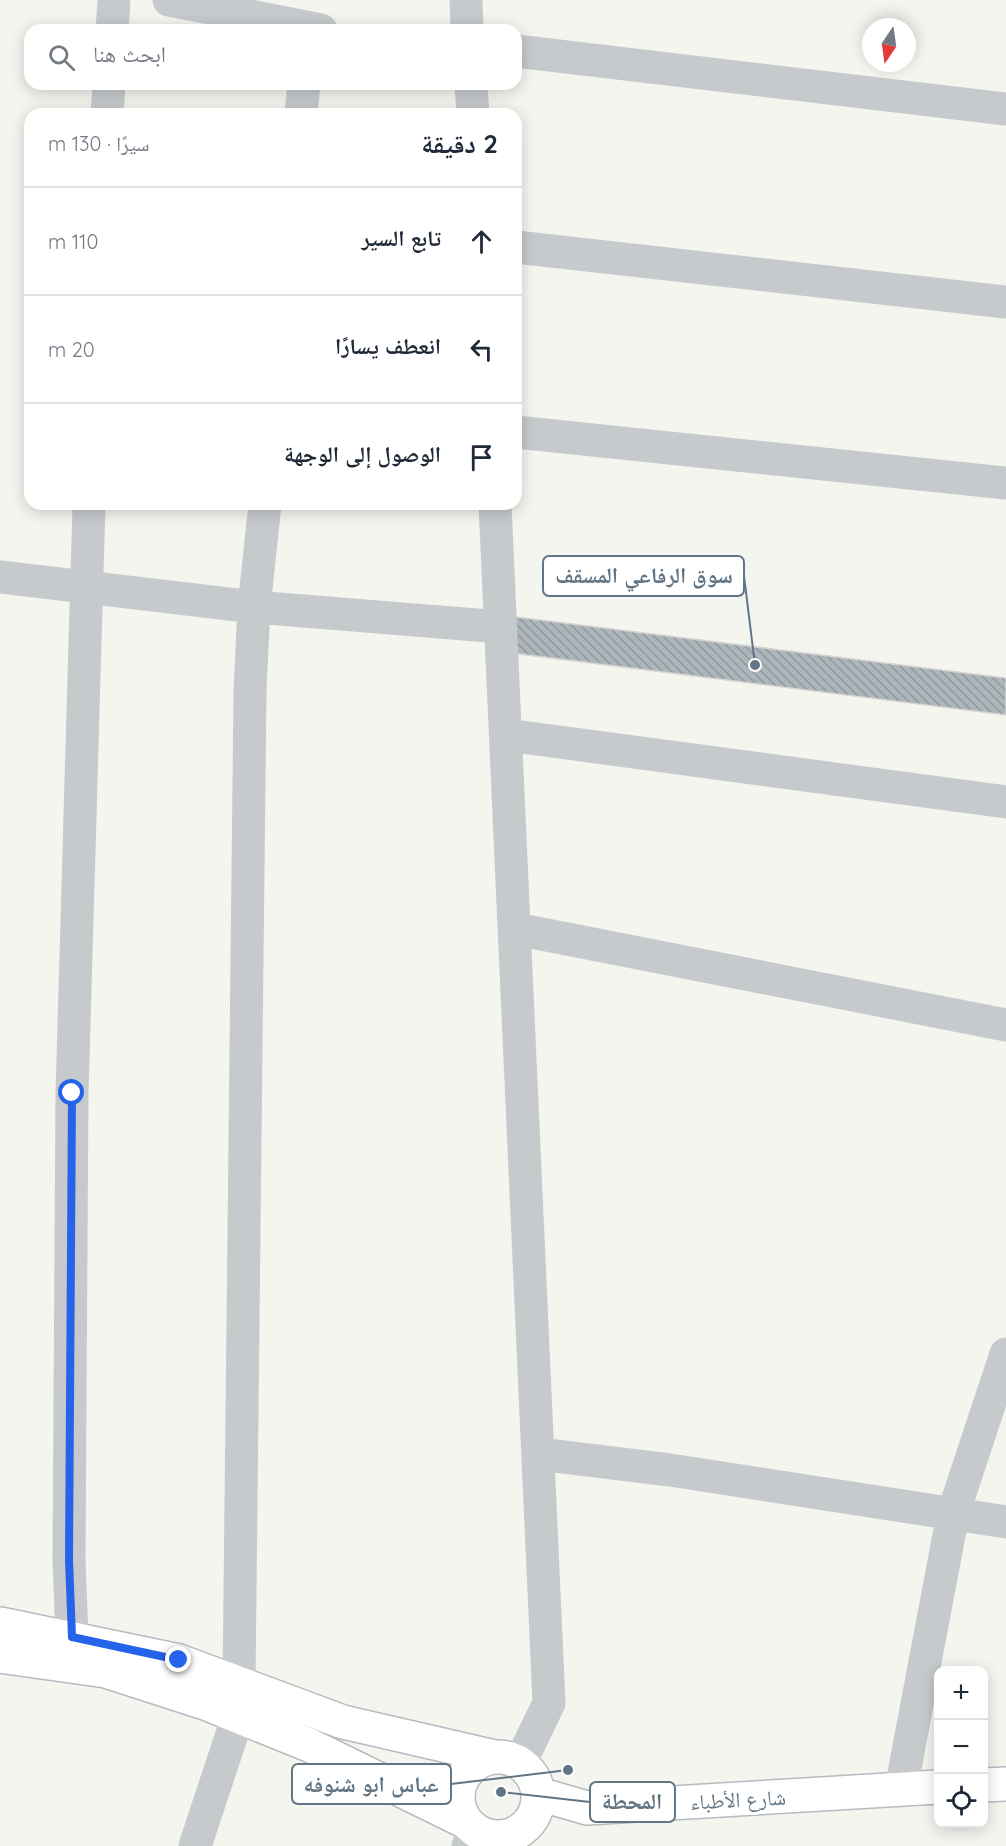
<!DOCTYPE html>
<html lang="ar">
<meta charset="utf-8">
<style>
body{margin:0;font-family:Quicksand,"Noto Naskh Arabic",sans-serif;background:#f6f6f7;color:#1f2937;direction:rtl}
.controls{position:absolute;right:18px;bottom:18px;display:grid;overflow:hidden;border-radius:12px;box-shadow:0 3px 15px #0003}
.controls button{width:54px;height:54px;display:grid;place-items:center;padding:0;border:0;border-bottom:2px solid #e0e1e3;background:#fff;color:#1f2937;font:30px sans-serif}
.compass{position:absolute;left:862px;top:18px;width:54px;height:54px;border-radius:50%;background:#fff;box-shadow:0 3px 15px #0003;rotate:193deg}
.stop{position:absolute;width:18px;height:18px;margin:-14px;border:4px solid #2563eb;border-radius:50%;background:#fff}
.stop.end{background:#2563eb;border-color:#fff;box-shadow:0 2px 6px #0008}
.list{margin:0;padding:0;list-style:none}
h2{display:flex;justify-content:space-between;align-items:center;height:78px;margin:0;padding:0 24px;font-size:26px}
h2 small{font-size:20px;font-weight:400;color:#747a83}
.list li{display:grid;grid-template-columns:39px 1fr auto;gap:18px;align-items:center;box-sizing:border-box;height:108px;padding:0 24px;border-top:2px solid #e0e1e3}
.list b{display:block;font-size:22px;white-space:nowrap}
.list em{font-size:20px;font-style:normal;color:#747a83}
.icon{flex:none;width:33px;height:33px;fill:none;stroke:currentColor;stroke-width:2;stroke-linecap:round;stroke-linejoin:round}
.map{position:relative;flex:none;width:1006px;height:1846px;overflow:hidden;direction:ltr}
.search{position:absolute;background:#fff;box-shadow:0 3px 15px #0003;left:24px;top:24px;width:498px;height:66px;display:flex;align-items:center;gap:15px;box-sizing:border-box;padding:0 21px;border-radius:18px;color:#747a83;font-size:22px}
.panel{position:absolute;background:#fff;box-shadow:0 3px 15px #0003;left:24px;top:108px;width:498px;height:402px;border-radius:18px;direction:rtl}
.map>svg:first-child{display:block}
.building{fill:url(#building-back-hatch);stroke:#d6d6d3;stroke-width:1.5}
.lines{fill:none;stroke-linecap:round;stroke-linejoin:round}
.major-casing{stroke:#b7bbbf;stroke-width:36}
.minor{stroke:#c7cacd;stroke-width:33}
.major{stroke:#fff;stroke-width:33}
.route{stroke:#2563eb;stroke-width:8}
.labels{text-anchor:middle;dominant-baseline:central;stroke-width:6;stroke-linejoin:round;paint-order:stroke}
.street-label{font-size:21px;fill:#617585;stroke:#fff}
.leader{fill:none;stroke:#617585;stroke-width:2}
.callout-dot{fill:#617585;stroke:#fff;stroke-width:2}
.callout{fill:#fff;stroke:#617585;stroke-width:2}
.callout-label{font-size:22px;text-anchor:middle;font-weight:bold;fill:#617585}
</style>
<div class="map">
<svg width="1006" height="1846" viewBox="0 0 1006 1846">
<defs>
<pattern id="building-back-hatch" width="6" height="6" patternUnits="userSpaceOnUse" patternTransform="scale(1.5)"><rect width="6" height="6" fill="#acb5ba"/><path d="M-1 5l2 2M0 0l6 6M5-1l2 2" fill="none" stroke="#8f989d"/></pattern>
</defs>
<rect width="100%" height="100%" fill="#f5f5f0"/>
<path class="building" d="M508 616 1006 678V715L503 652Z"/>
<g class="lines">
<defs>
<path id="major" d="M0 1624 179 1661 343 1722 495 1757
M0 1656 106 1671 205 1703 309 1745 466 1822
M458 1797a40 40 0 1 1 80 0a40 40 0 1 1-80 0Z
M984 1785 1006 1784
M539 1794 587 1808 938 1787"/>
</defs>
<use href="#major" class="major-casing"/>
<path class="minor" d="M169 0 321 30
M466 0 467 30
M112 30 114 0
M516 51 1006 109
M471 84 473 114
M107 114 109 84
M301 114 304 84
M516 247 1006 302
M516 432 1006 483
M495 504 549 1703 520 1763
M0 577 254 607 501 627
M507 735 1006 802
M516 929 1006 1025
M539 1454 670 1470 1006 1522
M72 1637 69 1560 72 1093 89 504
M239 1683 250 690 254 607 265 504
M901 1789 953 1514 1006 1354
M195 1846 238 1716
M468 1846 477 1832"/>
<use href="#major" class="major"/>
</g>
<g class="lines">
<path class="route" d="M72 1093 69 1560 72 1637 179 1660"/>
</g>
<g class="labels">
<g class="street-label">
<text transform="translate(738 1799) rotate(-3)">شارع الأطباء</text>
</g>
</g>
<path class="leader" d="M755 665L744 576M568 1770L451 1784M501 1792L590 1802"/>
<g class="callout-dot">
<circle cx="755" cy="665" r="6"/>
<circle cx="568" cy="1770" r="6"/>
<circle cx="501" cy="1792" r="6"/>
</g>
<g class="callout">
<rect x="543" y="556" width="201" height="40" rx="6"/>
<rect x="292" y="1764" width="159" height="40" rx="6"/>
<rect x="590" y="1782" width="85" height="40" rx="6"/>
</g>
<g class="callout-label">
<text x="644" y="583">سوق الرفاعي المسقف</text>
<text x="371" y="1792">عباس ابو شنوفه</text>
<text x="632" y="1809">المحطة</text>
</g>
</svg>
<div class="controls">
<button>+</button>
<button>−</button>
<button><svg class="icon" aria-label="locate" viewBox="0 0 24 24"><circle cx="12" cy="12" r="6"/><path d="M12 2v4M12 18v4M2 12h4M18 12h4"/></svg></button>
</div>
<svg class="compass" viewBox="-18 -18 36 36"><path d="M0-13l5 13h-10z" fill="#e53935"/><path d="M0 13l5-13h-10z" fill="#747a83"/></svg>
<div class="stop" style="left:72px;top:1093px"></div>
<div class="stop end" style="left:179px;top:1660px"></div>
<div class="search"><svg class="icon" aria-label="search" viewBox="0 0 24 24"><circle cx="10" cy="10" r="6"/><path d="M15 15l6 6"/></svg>ابحث هنا</div>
<section class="panel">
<h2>2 دقيقة<small>سيرًا · 130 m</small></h2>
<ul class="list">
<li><svg class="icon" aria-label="ahead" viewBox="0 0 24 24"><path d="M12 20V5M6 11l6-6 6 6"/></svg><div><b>تابع السير</b></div><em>110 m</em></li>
<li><svg class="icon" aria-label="left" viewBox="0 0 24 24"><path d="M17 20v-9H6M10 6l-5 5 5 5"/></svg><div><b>انعطف يسارًا</b></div><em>20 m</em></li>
<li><svg class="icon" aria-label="arrive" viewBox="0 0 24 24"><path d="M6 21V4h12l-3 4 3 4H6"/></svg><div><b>الوصول إلى الوجهة</b></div></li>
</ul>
</section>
</div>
